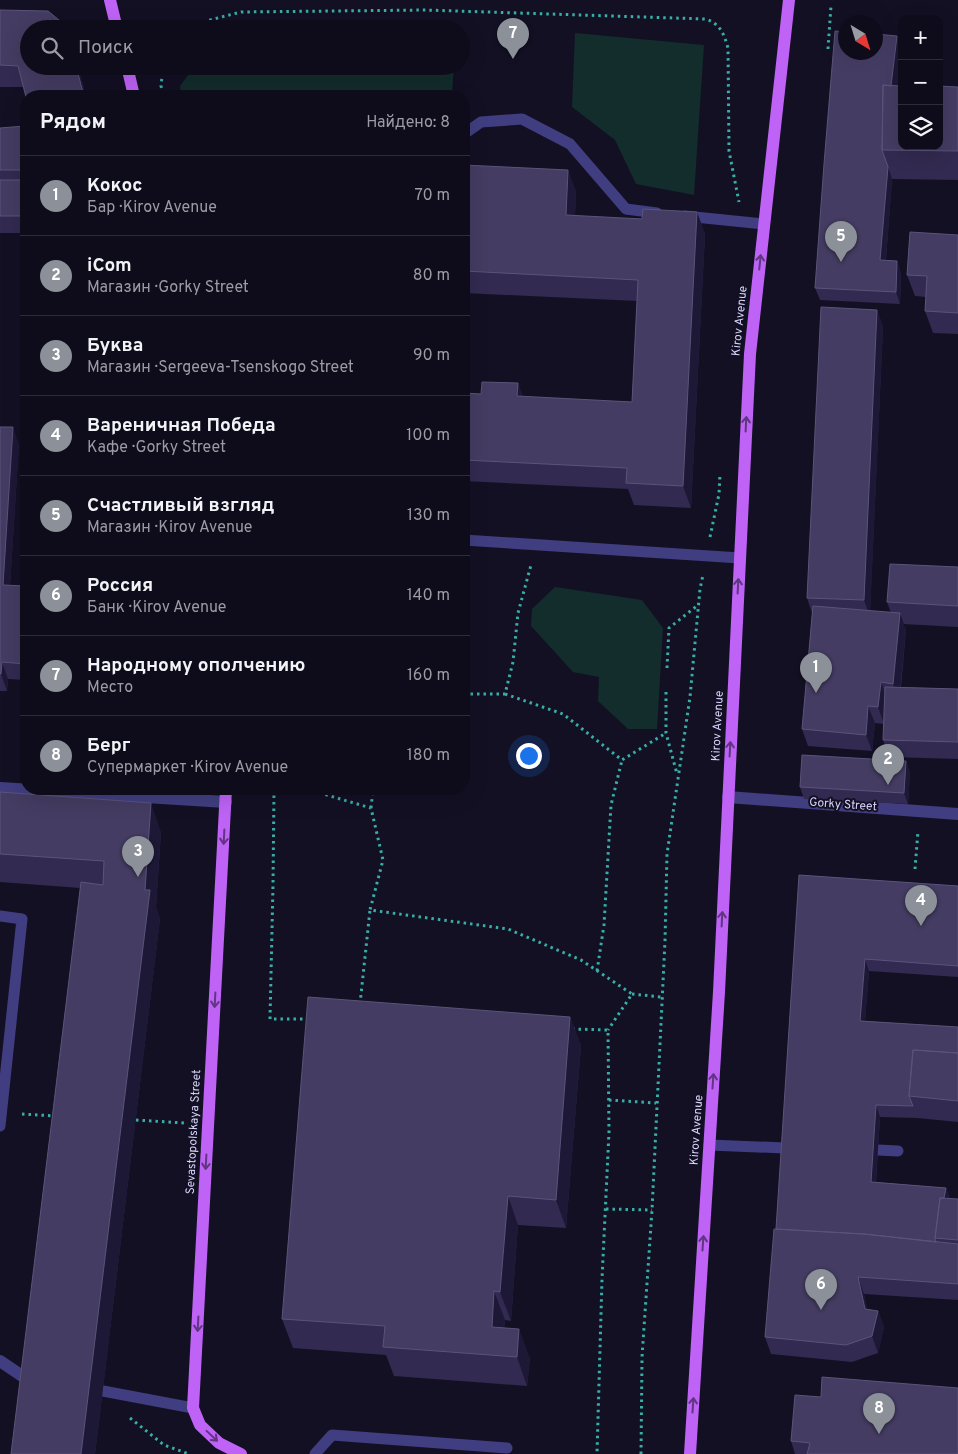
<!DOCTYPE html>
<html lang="ru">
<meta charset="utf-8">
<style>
body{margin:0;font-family:Overpass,sans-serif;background:#171524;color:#f1f3f6}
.controls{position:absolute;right:15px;top:15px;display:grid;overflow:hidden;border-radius:10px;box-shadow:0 5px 20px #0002}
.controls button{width:45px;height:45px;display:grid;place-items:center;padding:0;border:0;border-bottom:1px solid #2e2c3a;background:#0e0c1b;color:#f1f3f6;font:25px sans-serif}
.compass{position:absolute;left:838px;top:15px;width:45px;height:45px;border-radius:50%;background:#0e0c1b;box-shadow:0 5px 20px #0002;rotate:142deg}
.you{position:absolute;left:528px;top:755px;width:18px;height:18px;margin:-12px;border:4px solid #fff;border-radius:50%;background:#1a73e8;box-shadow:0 0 0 8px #1a73e833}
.badge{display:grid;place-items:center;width:32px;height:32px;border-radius:50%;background:#8c9099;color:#fff;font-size:16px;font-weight:700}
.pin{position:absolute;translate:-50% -41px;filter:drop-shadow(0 1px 2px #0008)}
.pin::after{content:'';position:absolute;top:26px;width:18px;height:15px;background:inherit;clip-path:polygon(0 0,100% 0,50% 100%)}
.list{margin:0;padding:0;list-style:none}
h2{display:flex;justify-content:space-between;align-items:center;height:65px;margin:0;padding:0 20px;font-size:21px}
h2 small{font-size:16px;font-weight:400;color:#9b9ba3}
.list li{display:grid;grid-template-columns:32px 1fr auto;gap:15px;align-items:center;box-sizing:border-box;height:80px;padding:0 20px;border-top:1px solid #2e2c3a}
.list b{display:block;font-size:19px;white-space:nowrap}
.list p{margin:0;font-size:16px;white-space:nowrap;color:#9b9ba3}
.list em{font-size:16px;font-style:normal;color:#9b9ba3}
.icon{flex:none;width:28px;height:28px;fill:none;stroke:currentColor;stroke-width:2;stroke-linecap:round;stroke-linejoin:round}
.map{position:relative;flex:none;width:958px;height:1454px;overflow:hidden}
.search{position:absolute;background:#0e0c1b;box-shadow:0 5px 20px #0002;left:20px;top:20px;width:450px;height:55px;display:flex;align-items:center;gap:12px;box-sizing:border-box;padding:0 18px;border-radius:28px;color:#9b9ba3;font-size:19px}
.panel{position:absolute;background:#0e0c1b;box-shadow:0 5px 20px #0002;left:20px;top:90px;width:450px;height:705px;border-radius:20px}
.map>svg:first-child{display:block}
.green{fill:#132d2c}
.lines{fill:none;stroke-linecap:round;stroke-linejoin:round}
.path{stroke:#37afa7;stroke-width:3;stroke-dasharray:2.5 4;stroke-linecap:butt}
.lane{stroke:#403e80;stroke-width:11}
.street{stroke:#403e80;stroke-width:12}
.primary{stroke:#be63f5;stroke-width:12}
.wall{fill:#322a50}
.shaded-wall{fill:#1e1837}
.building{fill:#443c62;stroke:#5b547a}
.oneway{stroke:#603582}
.labels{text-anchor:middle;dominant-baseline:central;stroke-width:4;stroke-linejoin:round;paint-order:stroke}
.street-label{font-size:12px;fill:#d9d5fc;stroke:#131024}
</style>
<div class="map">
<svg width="958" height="1454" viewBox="0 0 958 1454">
<rect width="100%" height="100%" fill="#131024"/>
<path class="green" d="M575 33 704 45 694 195 636 184 615 140 572 107Z
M195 66H454L452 93 447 96H181L180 86Z
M555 587 642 600 663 628 657 729H628L598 701 599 677 573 672 531 626 532 609Z"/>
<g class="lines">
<path class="path" d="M192 29 210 20 241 12 425 10 705 19C720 23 724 34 728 48L729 151 739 202
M828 49 831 6
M163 66 161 86 164 96
M710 537 719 494 720 474
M464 609 466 608V561
M667 668 669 628 698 605
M666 692V733L677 774
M464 694H505L513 662 518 613 531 565
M505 694 563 714 622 760 666 733
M274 789 273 885 270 1019H309
M274 789 313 791 371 808 383 860 370 910 508 929 581 960 632 994 608 1030
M371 808 373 789
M915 869 918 831
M597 971 604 925 611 805 622 760
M632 994 661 997
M360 1004 370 910
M572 1029 608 1030 609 1132 602 1279 597 1454
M609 1100 656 1103
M22 1114 56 1116
M136 1120 184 1123
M606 1209 652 1210
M130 1418 164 1445 189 1454
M641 1454 642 1357 652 1210 665 941 667 854 690 697 700 589 703 575"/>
<path class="lane" d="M464 134 481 122 522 119 570 144 626 209 657 213
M685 216 764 224
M464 540 740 558
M0 916 22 919 0 1126
M709 1145 785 1148
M878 1150 898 1151
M103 1391 193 1408
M315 1454 332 1435 507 1448"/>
<path class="street" d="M0 788 226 802
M728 797 958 814
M0 1361 34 1384"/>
<path class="primary" d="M110 0 117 29
M127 66 134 96
M226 789 193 1408 200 1425 219 1443 241 1454
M690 1454 719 992 750 354 789 0"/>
</g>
<path class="wall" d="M0 10 65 25 66 29H29V66H78L86 96H26L24 87H0Z
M901 48 897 86 958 87V180L892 179 886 260 901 272 900 304 820 300 815 288Z
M0 128 26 129V233H0Z
M464 165 576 191 575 216 642 219 697 212 705 234 691 508 634 505 628 489 464 481V393L481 394 518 383 523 397 632 402 637 301 464 293Z
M958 235V334L933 333 925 311 926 297 915 296 907 275Z
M877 310 883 327 870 611 891 613 887 602 958 567V627L903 624 906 630 901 687 958 689V759L889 757 883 740 884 724 875 723 872 751 808 746 802 729 812 613 807 598Z
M0 427 19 444 10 586H26V680L8 679 7 691H0Z
M906 761 910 773 908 804 804 799 800 787Z
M0 792 161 832 156 907 160 919 95 1454H11L80 888 0 882Z
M799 875 958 886V977L869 971 865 1021 958 1027V1122L917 1118 880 1117 876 1182 946 1188 950 1199H958V1300L864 1294 867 1309 878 1311 884 1327 878 1353 852 1362 771 1354 765 1337 776 1229Z
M570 1017 581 1046 566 1228 518 1225 511 1321 505 1320 504 1328 530 1358 527 1386 394 1376 386 1355 293 1348 282 1319Z
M821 1397 958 1454H795L791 1441Z"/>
<path class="shaded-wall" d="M897 36 901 48 894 114 889 103Z
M76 66H78L86 96H84Z
M888 167 892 179 885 272 880 260Z
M568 170 576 191 574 237 566 215Z
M697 212 705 234 691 508 683 486Z
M897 261 901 272 900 304 896 292Z
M877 310 883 327 870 617 864 600Z
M518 383 526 405 517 396Z
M13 427 19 444 9 602 3 585Z
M900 613 906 630 899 700 893 684Z
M2 662 8 679 7 691 1 674Z
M881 682 887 699 884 724 878 707Z
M868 706 875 723 872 751 866 735Z
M906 761 910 773 908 804 904 793Z
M151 803 161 832 156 907 160 919 95 1454H81L145 890Z
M865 959 869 971 864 1032 860 1021Z
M570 1017 581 1046 566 1228 556 1200Z
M876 1105 880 1117 875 1193 871 1182Z
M946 1188 950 1200 939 1238Z
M508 1196 518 1225 511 1321 500 1292Z
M858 1277 864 1294 871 1326 865 1309Z
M494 1291 505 1320 502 1356 492 1327Z
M878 1311 884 1327 878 1353 872 1336Z
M519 1329 530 1358 527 1386 517 1357Z"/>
<path class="building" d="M0 10 48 11 65 25 66 29H29V66H76L84 96H26V97L18 66 0 65Z
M835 31 846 32V52H876V34L897 36 891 86 883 85 882 150 888 167 880 260 897 261 896 292 815 288 824 164Z
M883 85 902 86V146H939V86L958 87V151L882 150Z
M25 126 26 130V170H0V128Z
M464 165 568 170 566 215 642 219 643 209 697 212 683 486 626 483 627 468 464 460V393L481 394 482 382 518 383 517 396 632 402 638 280 464 271Z
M0 180H26V216H0Z
M910 232 958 235V313L925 311 927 276 907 275Z
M821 307 877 310 864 600 807 598Z
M0 427H13L3 585 26 586V664L2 662 1 674H0Z
M890 564 958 567V606L887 602Z
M813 606 900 613 893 684 881 682 878 707 868 706 866 735 802 729Z
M885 687 958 689V742L883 740Z
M802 755 906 761 904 793 800 787Z
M0 792 151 803 145 890H150L81 1454H11L81 882 103 885 104 861 0 854Z
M799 875 958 886V966L865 959 860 1021 958 1027V1053L913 1050 909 1096 913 1106 876 1105 871 1182 946 1188 944 1198H940L935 1238 936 1242 864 1234 776 1229Z
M308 997 570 1017 556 1200 508 1196 500 1292 494 1291 492 1327 519 1329 517 1357 383 1347 385 1326 282 1319Z
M913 1050 958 1053V1101L909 1096Z
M940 1198 958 1199V1240L935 1238Z
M774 1229 864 1234 958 1244V1284L858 1277 865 1309 878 1311 872 1336 846 1345 765 1337Z
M822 1377 958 1388V1454H807L810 1443 791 1441 795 1395 821 1397Z"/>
<defs><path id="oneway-shaft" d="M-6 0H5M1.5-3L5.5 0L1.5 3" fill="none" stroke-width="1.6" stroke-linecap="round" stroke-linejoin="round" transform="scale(1.25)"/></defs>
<g class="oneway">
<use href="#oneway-shaft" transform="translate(760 262) rotate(-84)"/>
<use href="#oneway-shaft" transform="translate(746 424) rotate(-87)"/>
<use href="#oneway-shaft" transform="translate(738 586) rotate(-87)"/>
<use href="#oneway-shaft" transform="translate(730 749) rotate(-87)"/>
<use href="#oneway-shaft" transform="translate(224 837) rotate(93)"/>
<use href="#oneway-shaft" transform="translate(722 919) rotate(-87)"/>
<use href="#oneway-shaft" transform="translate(215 1000) rotate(93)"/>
<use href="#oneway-shaft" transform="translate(713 1081) rotate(-86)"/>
<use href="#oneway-shaft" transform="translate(206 1162) rotate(93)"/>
<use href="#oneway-shaft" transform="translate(703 1243) rotate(-86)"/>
<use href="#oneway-shaft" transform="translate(198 1324) rotate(93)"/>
<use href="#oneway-shaft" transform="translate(693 1405) rotate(-86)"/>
<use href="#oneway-shaft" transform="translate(212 1436) rotate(43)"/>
</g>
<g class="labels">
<g class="street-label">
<text transform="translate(740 321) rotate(-84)">Kirov Avenue</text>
<text transform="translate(718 726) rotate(-87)">Kirov Avenue</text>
<text transform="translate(843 805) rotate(4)">Gorky Street</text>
<text transform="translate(697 1130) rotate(-86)">Kirov Avenue</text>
<text transform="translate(194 1132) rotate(-87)">Sevastopolskaya Street</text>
</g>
</g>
</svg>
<div class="controls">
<button>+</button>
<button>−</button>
<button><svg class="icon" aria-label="layers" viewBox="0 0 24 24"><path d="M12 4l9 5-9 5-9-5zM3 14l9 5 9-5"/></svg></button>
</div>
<svg class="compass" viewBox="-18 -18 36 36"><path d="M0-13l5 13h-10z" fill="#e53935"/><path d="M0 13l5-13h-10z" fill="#9b9ba3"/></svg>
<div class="you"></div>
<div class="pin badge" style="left:816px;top:693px">1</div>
<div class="pin badge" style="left:888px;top:785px">2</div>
<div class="pin badge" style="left:138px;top:877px">3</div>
<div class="pin badge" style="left:921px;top:926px">4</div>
<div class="pin badge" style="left:841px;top:262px">5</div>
<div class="pin badge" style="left:821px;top:1310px">6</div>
<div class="pin badge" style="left:513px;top:59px">7</div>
<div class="pin badge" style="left:879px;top:1434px">8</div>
<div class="search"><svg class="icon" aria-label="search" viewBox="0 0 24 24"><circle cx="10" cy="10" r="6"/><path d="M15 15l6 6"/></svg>Поиск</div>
<section class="panel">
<h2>Рядом<small>Найдено: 8</small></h2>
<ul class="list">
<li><span class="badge">1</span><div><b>Кокос</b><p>Бар · Kirov Avenue</p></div><em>70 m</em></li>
<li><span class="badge">2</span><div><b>iCom</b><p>Магазин · Gorky Street</p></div><em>80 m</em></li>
<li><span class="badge">3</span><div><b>Буква</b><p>Магазин · Sergeeva-Tsenskogo Street</p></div><em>90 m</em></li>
<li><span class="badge">4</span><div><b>Вареничная Победа</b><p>Кафе · Gorky Street</p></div><em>100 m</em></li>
<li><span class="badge">5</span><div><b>Счастливый взгляд</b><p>Магазин · Kirov Avenue</p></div><em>130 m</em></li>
<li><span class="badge">6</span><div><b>Россия</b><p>Банк · Kirov Avenue</p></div><em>140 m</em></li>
<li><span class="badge">7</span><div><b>Народному ополчению</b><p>Место</p></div><em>160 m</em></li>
<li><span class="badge">8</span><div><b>Берг</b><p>Супермаркет · Kirov Avenue</p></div><em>180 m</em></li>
</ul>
</section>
</div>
